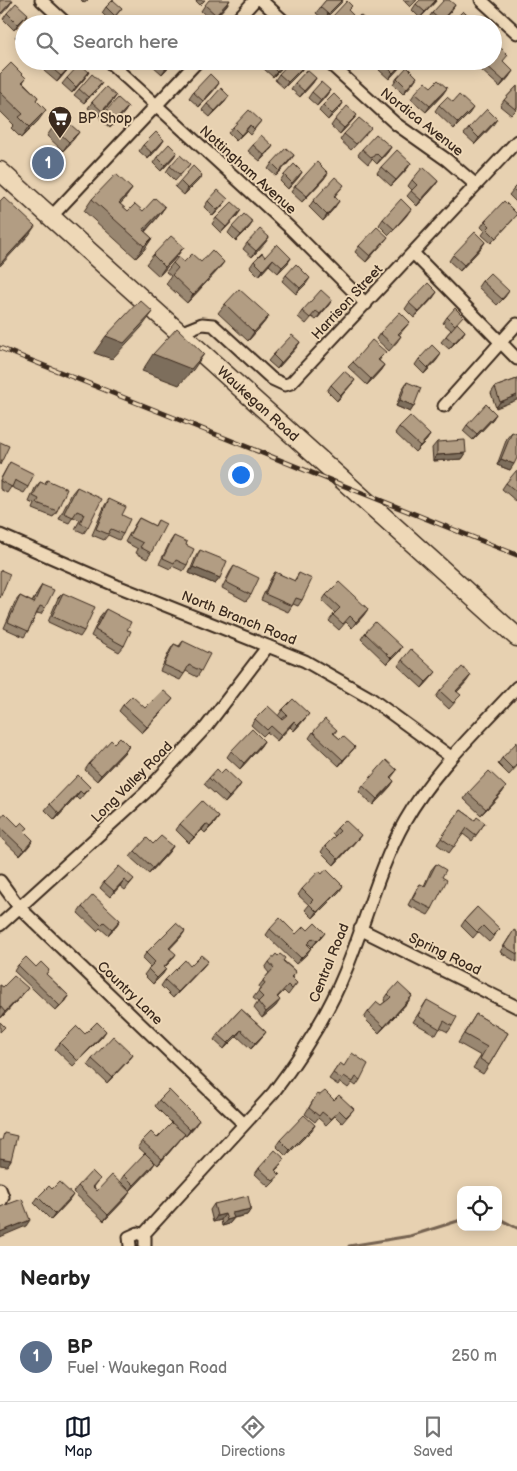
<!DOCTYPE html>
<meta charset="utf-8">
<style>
body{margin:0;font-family:"Balsamiq Sans",sans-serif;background:#f2f2f2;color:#222}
.controls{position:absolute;right:15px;bottom:15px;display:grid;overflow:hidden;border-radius:10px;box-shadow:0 2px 12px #0003}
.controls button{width:45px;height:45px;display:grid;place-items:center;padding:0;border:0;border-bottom:1px solid #e0e0e0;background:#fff;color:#222;font:25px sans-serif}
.you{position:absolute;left:240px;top:474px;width:18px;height:18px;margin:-12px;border:4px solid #fff;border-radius:50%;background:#1a73e8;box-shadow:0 0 0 8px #1a73e833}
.badge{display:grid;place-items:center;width:32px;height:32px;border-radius:50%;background:#111827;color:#fff;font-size:16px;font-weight:700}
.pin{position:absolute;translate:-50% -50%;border:2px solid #fff;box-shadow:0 1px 5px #0006}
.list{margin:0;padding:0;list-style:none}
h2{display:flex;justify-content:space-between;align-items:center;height:65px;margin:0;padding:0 20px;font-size:21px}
h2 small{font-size:16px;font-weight:400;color:#767676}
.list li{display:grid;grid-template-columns:32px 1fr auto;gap:15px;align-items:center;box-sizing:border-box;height:90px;padding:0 20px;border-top:1px solid #e0e0e0}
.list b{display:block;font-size:19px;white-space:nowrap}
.list p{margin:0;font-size:16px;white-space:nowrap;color:#767676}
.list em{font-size:16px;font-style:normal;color:#767676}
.icon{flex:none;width:28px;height:28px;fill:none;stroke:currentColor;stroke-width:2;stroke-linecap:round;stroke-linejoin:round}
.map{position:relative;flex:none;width:517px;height:1246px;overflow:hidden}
.search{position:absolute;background:#fff;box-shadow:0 2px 12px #0003;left:15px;right:15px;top:15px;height:55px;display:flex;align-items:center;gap:12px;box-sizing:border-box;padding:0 18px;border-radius:28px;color:#767676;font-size:19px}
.sheet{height:155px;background:#fff}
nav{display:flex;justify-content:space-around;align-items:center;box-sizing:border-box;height:70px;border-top:1px solid #e0e0e0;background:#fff;font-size:14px;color:#767676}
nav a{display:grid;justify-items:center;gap:2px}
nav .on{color:#111827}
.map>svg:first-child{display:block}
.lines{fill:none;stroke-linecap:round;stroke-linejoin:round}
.stream{stroke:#766451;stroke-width:3}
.minor-casing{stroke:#3b2a1e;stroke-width:15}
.primary-casing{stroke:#3b2a1e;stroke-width:21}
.minor{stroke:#eed8b7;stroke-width:11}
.primary{stroke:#eed8b7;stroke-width:18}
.rail-casing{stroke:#3b2a1e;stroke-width:5}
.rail{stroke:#eed8b7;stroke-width:3;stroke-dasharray:9;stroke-linecap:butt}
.wall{fill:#998771;stroke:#3b2a1e}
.shaded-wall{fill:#7d6e5c;stroke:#3b2a1e}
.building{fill:#b29d83;stroke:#3b2a1e}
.labels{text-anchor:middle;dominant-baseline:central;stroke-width:4;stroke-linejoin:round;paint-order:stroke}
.poi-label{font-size:14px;fill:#3b2a1e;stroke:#eed8b7;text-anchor:start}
.street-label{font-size:14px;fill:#3b2a1e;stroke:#eed8b7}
</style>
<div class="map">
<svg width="517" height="1246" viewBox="0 0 517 1246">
<rect width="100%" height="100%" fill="#e7d1b1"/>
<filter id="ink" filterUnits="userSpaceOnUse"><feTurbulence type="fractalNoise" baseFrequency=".02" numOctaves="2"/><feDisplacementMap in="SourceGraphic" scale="10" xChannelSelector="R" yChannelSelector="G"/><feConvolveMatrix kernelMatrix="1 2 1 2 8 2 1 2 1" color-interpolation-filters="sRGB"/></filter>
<g filter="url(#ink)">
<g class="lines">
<path class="stream" d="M498 1218 517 1228
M349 1246 410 1236 461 1220"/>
<defs>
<path id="minor" d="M41 0 67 24
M261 0 287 24
M481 0 517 33
M233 24 255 0
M108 61 289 227 366 304
M327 61 396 124 447 160 476 185
M51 217 198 61
M413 253 517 359
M180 333 202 324 213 325 272 379 285 385 291 383 517 141
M444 406 517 324
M0 535 117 586 305 661 370 698 451 757
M0 881 19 907 244 1124
M0 925 145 793 206 727 268 646
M360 929 517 1007
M0 1189 3 1197 0 1203
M143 1235 273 1093C302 1055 327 1016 345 972 366 922 378 869 405 821 434 770 478 730 517 687
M130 1246 129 1237 138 1233 145 1237V1246"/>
<path id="primary" d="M0 171 517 637"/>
</defs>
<use href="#minor" class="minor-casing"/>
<use href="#primary" class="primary-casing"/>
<use href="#minor" class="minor"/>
<use href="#primary" class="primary"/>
<defs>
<path id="rail" d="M0 348 517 555"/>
</defs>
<use href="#rail" class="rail-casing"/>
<use href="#rail" class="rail"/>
</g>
<path class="wall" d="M81 0H88L84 3Z
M195 0H205L200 5Z
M326 0H343L324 20 316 13Z
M403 0H417L410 7Z
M437 0 420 18 412 10 416 4Z
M205 5H227L212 21 201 11Z
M455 5 440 24H433L428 19 432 13Z
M106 7 122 8 111 22 102 13Z
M348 11V21L346 24H329L328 23 332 17Z
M7 13 23 20 14 30 3 19Z
M24 26V45L15 37Z
M156 61H174L162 74 153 66Z
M288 61 273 77 264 69 268 63Z
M368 61H378L373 66Z
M503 62 509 77 500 87 481 70 485 64Z
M384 64 402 65 389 79 379 70Z
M48 65 71 66 57 82 44 71Z
M304 66 300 72 284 88 275 80 279 74Z
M0 74 26 78 23 82 38 97 36 100 38 121 21 138 11 128 14 125 0 111Z
M67 78H85L72 93 62 84Z
M316 78 312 84 300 97 291 89 295 83Z
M397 78 413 83 403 94 393 84Z
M517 86V109L511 115 500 106 504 100Z
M431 87 443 94 426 112 411 99 415 93Z
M79 89H98L84 103 74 95Z
M215 89 199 107 189 98 193 92Z
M330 90 326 96 317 106 308 98 312 92Z
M116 96 112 102 98 117 88 108 92 102Z
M225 102 210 117 202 110 207 104Z
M453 102 469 114 454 129 435 111 439 105Z
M343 103 339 109 328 120 319 111 323 105Z
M128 107 124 113 110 128 100 119 104 113Z
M357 115 352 121 340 134 331 126 335 120Z
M261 121 250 135 246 131 236 141 228 133 233 127Z
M493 125 475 144 464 134 469 128Z
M53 127 79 132 72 141 63 151 47 136Z
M344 134H366L351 150 340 140Z
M164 140 160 146 148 159 139 151 143 145Z
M253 145 269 152 260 161 248 151Z
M391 147 387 153 377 164 372 159 368 164 358 155 362 149Z
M177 152 173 158 161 171 153 163 157 157Z
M294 155 290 161 276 176 268 169 272 163Z
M60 159 45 176 35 166 37 163Z
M411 163 407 169 391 186 377 173 381 167Z
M190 164 185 170 175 181 166 172 170 166Z
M302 172 298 178 288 189 280 181 284 175Z
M324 179 302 202 291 192 295 186Z
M412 180 438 181 434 187 417 206 407 196 412 190 408 186Z
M180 181H198L184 195 175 187Z
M344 185 334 197 335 207 323 221 309 207 313 201Z
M517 185V203L509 195Z
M132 189 120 204 128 211H143L165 207 157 218 145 232 152 238 144 250 136 258 84 211 92 199Z
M208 201 223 205 213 216 204 207Z
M407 215 389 235 379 225 383 219Z
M237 216 221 233 212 224 216 218Z
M513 220 491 243 482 235 485 231 481 227 485 221Z
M232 227 249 228 236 241 228 233Z
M269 237 265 243 252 257 243 249 247 243Z
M485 242 481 248 460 271 449 261 453 255Z
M383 243 366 262 355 252 359 246Z
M184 247 177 256 159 276 146 264 153 255Z
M265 257 291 258 287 264 278 273 269 265 259 276 250 267 254 261Z
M184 262 218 270 187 303 166 284 171 276 166 272 173 263Z
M286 275 306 284 296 294 282 281Z
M482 281 509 291 505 297 497 305 478 287Z
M433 298 414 318 405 309 409 303Z
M332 300 328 306 316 320 312 317 306 324 298 317 302 311Z
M225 304 269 316 262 325 248 341 218 313Z
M447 317 458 324 465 331 461 337 449 349 441 342 451 330 443 323Z
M410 322 399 335 401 336 397 342 389 351 376 339 380 333Z
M300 342 296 348 277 369 268 361 273 355Z
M381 358 379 361 384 365 380 371 367 385 348 367 353 362Z
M419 359 437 360 424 374 415 365Z
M517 379 496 408 491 393 495 387Z
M355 380 350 386 337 401 327 391 331 385Z
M407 382 414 406 410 412 396 406 403 388Z
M496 414 492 420 473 440 463 431 467 425Z
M399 427 430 435 426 441 415 452 395 433Z
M512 432 510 470 497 465 507 438Z
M437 442 466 453 462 459 433 461 432 448Z
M10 462 28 487 24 493 11 487 7 493 0 489V480Z
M517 472V502L502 489 506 483Z
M47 480 57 511 53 517 33 509 35 504 29 502 35 488 40 482 44 484Z
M77 487 88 527 84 533 75 529 80 520 73 517 69 523 59 519 72 493Z
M109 499 122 515 123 534 119 540 108 535 104 540 92 535 105 505Z
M139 518 155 526 158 520 151 553 147 559 136 553 138 549 125 542 135 524Z
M174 536 186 545 187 565 183 571 172 566 170 569 159 564 170 542Z
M200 550 220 578 215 584 189 573 196 556Z
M234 566 251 595 246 601 222 588 230 572Z
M275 572 294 581 299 573 302 600 298 606 293 604 288 612 261 600 271 578Z
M42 585 45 608 41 614 37 613 28 631 24 637 4 628 15 602 20 596 32 602 38 591Z
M63 593 84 631 80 637 48 622 58 598Z
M326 595 364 615 352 628 346 622 339 630 329 621 335 613 322 601Z
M106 609 127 630 124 646 119 652 91 636 101 615Z
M365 633 402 647 398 653 387 664 361 639Z
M183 641 201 671 197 677 186 671 180 680 160 671 170 650 174 644 179 646Z
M402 660 431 678 422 688 398 666Z
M467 681 457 692 456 701 449 709 436 697 440 691Z
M123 705 145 708 168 705 142 733 119 711Z
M282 710 304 720 294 731 290 727 277 741 267 732 263 736 251 725 255 719 278 716Z
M337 730 334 734 340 739 355 747 350 753 339 766 309 738 313 732Z
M264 741 260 747 240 769 227 757 231 751Z
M114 743 129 746 125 752 97 781 85 770 89 764Z
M502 758 517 766 509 775 498 764Z
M397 770 391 778 394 781 390 787 373 805 359 792 363 786Z
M221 773 237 790 225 803 204 784 209 778Z
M90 787 79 800 76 797 55 820 45 810 50 804Z
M468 793H502L481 815 464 799Z
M461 810 475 820 485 823 472 841 463 834 449 853 437 844Z
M219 817 205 833 202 830 189 843 176 830 180 824Z
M0 819 25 832 33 840 29 846 20 856 0 837Z
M337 828 361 835 356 841 334 865 321 852 325 846 335 836 332 834Z
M153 844 173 846 169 852 149 874 130 857 135 851Z
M436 864 442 877 432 909 428 915 408 905 416 890 420 884 424 886 431 870Z
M134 879 125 890 120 886 110 897 100 888 104 882Z
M302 889 339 892 313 918 305 910 309 905 298 895Z
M82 907 120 920 116 926 108 935 100 928 97 931 78 913Z
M477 907 496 934 489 942 478 932 473 938 461 926 465 920Z
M270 929 296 934 308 930 321 938 312 947 309 944 307 954 296 964 266 935Z
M517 932V962L500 952 510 936Z
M181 937 170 948 172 960 164 968 166 969 162 975 153 984 144 975 150 967 142 959 146 953Z
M284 961 296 972 292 978 297 983 288 995 284 991 278 997 276 1006 262 1018 254 1008 258 1002 253 998 260 989 259 986 269 973 265 968 269 962Z
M18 965 49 970 46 974 69 996 65 1002 56 1011 14 971Z
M190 966 203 967 173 998 161 986 165 980Z
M0 985 3 987 23 994 1 1018 0 1016Z
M388 994 408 1002 379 1033 364 1018 368 1012 381 1005 385 1002 384 1000Z
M427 1000 452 1026 448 1032 440 1028 436 1035 413 1022Z
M241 1009 266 1032 261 1038 251 1049 237 1036 224 1049 214 1040 218 1034Z
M476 1014 508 1033 489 1065 483 1074 473 1068 481 1056 458 1043Z
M85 1034 102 1037 73 1066 55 1049 60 1043Z
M133 1055 128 1061 107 1083 88 1065 92 1059Z
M340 1063 360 1080 356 1086 352 1083 348 1088 340 1082 338 1085 329 1079Z
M317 1094 334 1100 354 1109 342 1123 335 1116 326 1125 318 1118 315 1122 305 1114Z
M159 1100 195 1126 186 1136 184 1135 180 1140 158 1165 138 1147 142 1141 157 1138 174 1125 155 1106Z
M315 1125 311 1131 286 1156 276 1146 280 1140Z
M281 1165 275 1171V1181L269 1187 255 1174 259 1168Z
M151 1169 130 1191 120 1181 124 1175Z
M100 1179 94 1187 97 1191 126 1198 104 1221 73 1192 78 1186Z
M52 1189 69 1201 51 1220 34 1203 38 1197Z
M214 1204 251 1209 247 1215 234 1218 229 1224 222 1226 221 1220 213 1222 210 1210Z"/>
<path class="shaded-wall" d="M13 0 9 6 0 16V14Z
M230 0 227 5 212 21 216 15Z
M342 0H343L341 3 324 20 328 14Z
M436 0H437L420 18 425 12Z
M455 5 451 11 439 24 441 21Z
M28 14 23 20 14 30 18 24Z
M75 61 71 66 57 82 61 76Z
M172 61H174L162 74 166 68Z
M286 61H288L273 77 277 72Z
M404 61 402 65 389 79 393 73Z
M304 66 300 72 284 88 288 82Z
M513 71 509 77 500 87 504 81Z
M89 72 85 78 72 93 76 87Z
M417 77 413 83 403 94 407 88Z
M316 78 312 84 300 97 304 91Z
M102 83 98 89 84 103 88 97Z
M219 83 215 89 199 107 203 101Z
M447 88 443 94 426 112 430 106Z
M330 90 326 96 317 106 321 100Z
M116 96 112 102 98 117 102 111Z
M229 96 225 102 210 117 215 111Z
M343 103 339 109 328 120 332 114Z
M128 107 124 113 110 128 114 122Z
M473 108 469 114 454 129 458 123Z
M46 110 38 121 21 138 29 127Z
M357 115 352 121 340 134 344 128Z
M497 119 493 125 475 144 479 138Z
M250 125 246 131 236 141 241 135Z
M79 132 72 141 63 151 69 142Z
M164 140 160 146 148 159 152 153Z
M273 146 269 152 260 161 264 155Z
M391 147 387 153 377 164 381 158Z
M177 152 173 158 161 171 165 165Z
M294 155 290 161 276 176 280 171Z
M411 163 407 169 391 186 396 180Z
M302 172 298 178 288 189 292 183Z
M328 173 324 179 302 202 307 196Z
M202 175 198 181 184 195 188 189Z
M438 181 434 187 417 206 421 200Z
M132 189 124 200 111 214 119 203Z
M228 199 223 205 213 216 217 210Z
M339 201 335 207 323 221 327 215Z
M165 207 157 218 137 240 143 230Z
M411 209 407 215 389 235 394 229Z
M241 210 237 216 221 233 226 227Z
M253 222 249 228 236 241 241 235Z
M35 226 29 235 0 266V264Z
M269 237 265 243 252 257 256 251Z
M388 237 383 243 366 262 370 256Z
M152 238 144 250 136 258 144 246Z
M485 242 481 248 460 271 464 265Z
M184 247 177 256 159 276 165 267Z
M291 258 287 264 278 273 282 267Z
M273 259 269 265 259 276 263 270Z
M224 262 218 270 187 303 193 295Z
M310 278 306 284 296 294 300 288Z
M437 292 433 298 414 318 419 312Z
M332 300 328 306 316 320 320 314Z
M153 312 141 328 112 359 94 353 106 336Z
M269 316 262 325 248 341 254 332Z
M465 331 461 337 449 349 454 343Z
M300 342 296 348 277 369 281 363Z
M153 354H204L193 370 179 385 142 371Z
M441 354 437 360 424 374 428 368Z
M384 365 380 371 367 385 371 379Z
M355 380 350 386 337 401 341 395Z
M517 395V400L496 408 500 402Z
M400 400 414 406 410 412 396 406Z
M496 414 492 420 473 440 477 434Z
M430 435 426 441 415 452 420 446Z
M466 453 462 459 433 461 437 455Z
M501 459 514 464 510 470 497 465Z
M193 567 220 578 215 584 189 573Z
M368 609 364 615 352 628 356 622Z
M402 647 398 653 387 664 391 658Z
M436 672 431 678 422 688 426 682Z
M471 675 467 681 452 697 456 691Z
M173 699 168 705 142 733 147 727Z
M309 714 304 720 294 731 298 725Z
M294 721 290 727 277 741 281 735Z
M264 741 260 747 240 769 244 763Z
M129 746 125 752 97 781 101 775Z
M355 747 350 753 339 766 343 760Z
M394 781 390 787 373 805 377 799Z
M241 784 237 790 225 803 229 797Z
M506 787 502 793 481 815 486 809Z
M80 791 76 797 55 820 59 814Z
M219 817 215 823 205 833 210 827Z
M206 824 202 830 189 843 194 837Z
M361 835 356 841 334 865 338 859Z
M33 840 29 846 20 856 24 850Z
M173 846 169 852 149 874 153 868Z
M124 880 120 886 110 897 114 891Z
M343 886 339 892 313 918 317 912Z
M120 920 116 926 108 935 112 929Z
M185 931 181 937 165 954 169 948Z
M325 933 321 938 312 947 317 941Z
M311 948 307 954 296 964 301 958Z
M176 954 172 960 159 973 164 967Z
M208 961 203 967 173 998 178 992Z
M166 969 162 975 153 984 157 978Z
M28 988 23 994 1 1018 5 1012Z
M69 996 65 1002 56 1011 60 1006Z
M412 996 408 1002 379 1033 384 1027Z
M280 1000 276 1006 262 1018 266 1012Z
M241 1030 237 1036 224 1049 228 1043Z
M106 1031 102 1037 73 1066 78 1061Z
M266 1032 261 1038 251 1049 255 1043Z
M133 1055 128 1061 107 1083 112 1077Z
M199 1120 195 1126 186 1136 190 1130Z
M315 1125 311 1131 286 1156 290 1150Z
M185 1134 180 1140 158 1165 162 1159Z
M0 1158 11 1160 7 1166 0 1165Z
M155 1163 151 1169 130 1191 134 1185Z
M130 1192 126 1198 104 1221 108 1215Z
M73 1195 69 1201 51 1220 55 1214Z
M251 1209 247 1215 228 1219 232 1213Z
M225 1214 221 1220 213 1222 217 1216Z
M234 1218 229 1224 222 1226 227 1220Z
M30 1220 26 1226 0 1237V1232Z"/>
<path class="building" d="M0 0H13L0 14Z
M113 0 122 8 115 16 106 7Z
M209 0H230L216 15 205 5Z
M326 0H342L328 14 320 7Z
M420 0H436L425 12 416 4Z
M444 0H449L455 5 441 21 432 13Z
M347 1 352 6 348 10 353 15 345 24H339L332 17Z
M16 3 28 14 18 24 7 13Z
M463 11 472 20 468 24H450Z
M360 15 370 24H352Z
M31 18 37 24H26Z
M24 26V35L19 31Z
M500 47 508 55 503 61 513 71 504 81 485 64 487 61H493V55Z
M52 61H75L61 76 48 65Z
M158 61H172L166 68Z
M270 61H286L277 72 268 63Z
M291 61H299L304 66 288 82 279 74Z
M387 61H404L393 73 384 64Z
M11 63 26 78 22 82 38 97 36 100 46 110 29 127 19 117 23 114 0 92V74Z
M80 64 89 72 76 87 67 78Z
M407 67 417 77 407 88 397 78Z
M307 70 316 78 304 91 295 83Z
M92 74 102 83 88 97 79 89Z
M210 74 219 83 203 101 193 92Z
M438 80 447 88 430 106 415 93 425 82 431 87Z
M321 82 330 90 321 100 312 92Z
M517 86V107L515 109 504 100Z
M106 87 116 96 102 111 92 102Z
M221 88 229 96 215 111 207 104Z
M334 94 343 103 332 114 323 105Z
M459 95 473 108 458 123 439 105 447 97 453 102Z
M118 98 128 107 114 122 104 113Z
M347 106 357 115 344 128 335 120Z
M487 109 497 119 479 138 469 128Z
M249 110 261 121 254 129 250 125 241 135 233 127Z
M62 117 79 132 69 142 53 127Z
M359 118 371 128 356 144 344 134Z
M156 132 164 140 152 153 143 145Z
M376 134 391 147 381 158 376 153 372 158 362 149Z
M261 135 273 146 264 155 253 145Z
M169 144 177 152 165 165 157 157Z
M53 147 63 156 47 173 37 163Z
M286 148 294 155 280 171 272 163Z
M397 150 411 163 396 180 381 167Z
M180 155 190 164 180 175 170 166Z
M317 162 328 173 307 196 295 186Z
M294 164 302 172 292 183 284 175Z
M193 166 202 175 188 189 180 181Z
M423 167 438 181 421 200 411 191 417 185 412 180Z
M116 174 132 189 119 203 128 211 135 204 143 211 155 198 165 207 143 230 152 238 144 246 92 199Z
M335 177 344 185 334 196 339 201 327 215 313 201Z
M517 185V193L513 189Z
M218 190 228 199 217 210 208 201Z
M4 197 35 226 0 264V201Z
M401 199 411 209 394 229 383 219Z
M504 201 517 214V215L496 238 487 229 490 226 485 221Z
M232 202 241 210 226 227 216 218Z
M244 214 253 222 241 235 232 227Z
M377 227 388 237 370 256 359 246Z
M260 229 269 237 256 251 247 243Z
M475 232 485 242 464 265 453 255Z
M171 236 184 247 165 267 153 255Z
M277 244 291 258 282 267 273 259 263 270 254 261 262 253 265 257Z
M212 250 224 262 193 295 172 275 178 268 173 263 178 257 184 262 192 254 201 262Z
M296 264 310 278 300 288 286 275Z
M490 273 509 291 502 299 482 281Z
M428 283 437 292 419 312 409 303Z
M239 289 269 316 254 332 225 304Z
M321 290 332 300 320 314 316 311 310 318 302 311Z
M140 300 153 312 124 343 106 336Z
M455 308 463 316 455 325 447 317Z
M400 312 410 322 398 334 401 336 393 345 380 333Z
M457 323 465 331 454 343 446 336Z
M177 328 204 354 191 369 153 354Z
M292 335 300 342 281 363 273 355Z
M372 340 386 352 378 360 384 365 371 379 353 362Z
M432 345 441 354 428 368 419 359Z
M344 371 355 380 341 395 331 385Z
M517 379V395L500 402 495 387Z
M407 382 421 388 414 406 400 400Z
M486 404 496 414 477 434 467 425Z
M410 416 430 435 420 446 399 427Z
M512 432 517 434V458L514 464 501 459Z
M465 440 466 453 437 455V442Z
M0 442 9 446 0 465Z
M10 462 34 474 28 487 15 480 12 487 0 481Z
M516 471 517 472V492L506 483Z
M47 480 67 489 57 511 37 503 39 499 33 496 40 482 45 484Z
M77 487 102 499 88 527 80 523 84 514 77 511 73 517 64 513Z
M109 499 126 507 122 515 130 519 123 534 111 529 108 534 96 529Z
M139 518 155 526 158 520 166 524 151 553 140 547 143 543 129 536Z
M174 536 187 542 186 545 194 549 187 565 176 560 174 563 163 558Z
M200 550 227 561 220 578 193 567Z
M234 566 259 578 251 595 226 582Z
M1 570 10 574 0 598V572Z
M275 572 295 581 299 573 312 579 302 600 296 598 292 606 265 594Z
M339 582 368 609 356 622 350 616 343 624 333 615 340 608 326 595Z
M42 585 54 590 45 608 40 606 28 631 8 622 20 596 34 603Z
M63 593 95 607 84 631 52 616Z
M106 609 131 622 127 630 131 631 124 646 95 630Z
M375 622 402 647 391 658 365 633Z
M183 641 210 654 201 671 189 665 184 674 164 665 174 644 180 647Z
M411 649 436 672 426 682 402 660Z
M462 667 471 675 456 691 461 695 453 703 440 691Z
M163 690 173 699 147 727 123 705 132 696 145 708Z
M293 699 309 714 298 725 294 721 281 735 271 726 267 730 255 719 268 706 282 719 287 715 282 710Z
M325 719 337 730 333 733 340 739 343 736 355 747 343 760 313 732Z
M252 729 264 741 244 763 231 751Z
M120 737 129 746 101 775 89 764 111 740 114 743Z
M517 742V764L513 769 502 758Z
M386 760 397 770 390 777 394 781 377 799 363 786Z
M217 769 221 773 225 769 241 784 229 797 209 778Z
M489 771 506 787 486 809 468 793Z
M78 775 90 787 83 794 80 791 59 814 50 804Z
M202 801 219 817 210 827 206 824 194 837 180 824Z
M461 810 475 820 477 817 485 823 476 835 467 828 454 847 441 838Z
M5 813 18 826 22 822 28 828 24 831 33 840 24 850 0 827V819Z
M345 820 361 835 338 859 325 846 340 831 337 828Z
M161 836 173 846 153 868 135 851 147 838 153 844Z
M436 864 446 870 442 877 447 880 432 909 412 899 420 884 425 886Z
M119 866 134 879 129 884 124 880 114 891 104 882Z
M326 869 343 886 317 912 309 904 313 900 302 889 319 871 322 874Z
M93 895 120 920 112 929 104 922 101 925 82 907Z
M477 907 500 929 493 936 483 926 477 932 465 920Z
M280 918 296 934 304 926 308 930 315 923 325 933 317 941 313 938 307 944 311 948 301 958 270 929Z
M176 923 185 931 169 948 176 954 164 967 166 969 157 978 148 969 155 962 146 953Z
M514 930 517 932V954L504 946Z
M276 954 278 956 280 954 285 958 283 961 296 972 291 977 297 983 292 989 288 985 277 997 280 1000 266 1012 258 1002 263 997 258 992 265 984 263 980 274 968 269 962Z
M201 955 208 961 178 992 165 980 185 960 190 966Z
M26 957 36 967 41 962 49 970 46 974 69 996 60 1006 18 965Z
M14 976 28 988 5 1012 0 1006V985L3 987Z
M398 983 412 996 384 1027 368 1012 377 1002 381 1005 389 999 391 997 388 994Z
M427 1000 457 1017 452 1026 444 1021 440 1029 418 1016Z
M241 1009 266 1032 255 1043 241 1030 228 1043 218 1034Z
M476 1014 508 1033 489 1065 480 1059 487 1047 464 1034Z
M0 1022 5 1027 0 1032Z
M97 1022 106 1031 78 1061 60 1043 77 1026 85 1034Z
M113 1036 133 1055 112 1077 92 1059Z
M352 1053 368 1064 360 1080 356 1077 353 1082 344 1076 342 1079 333 1073 340 1063 344 1066Z
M169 1090 199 1120 190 1130 159 1100Z
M325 1091 334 1100 339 1095 354 1109 346 1117 339 1110 331 1119 322 1112 319 1116 309 1108 317 1094 320 1095Z
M304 1115 315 1125 290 1150 280 1140Z
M172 1123 185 1134 162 1159 142 1141 151 1132 157 1138Z
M4 1133 17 1136 11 1160 0 1158V1140H2Z
M275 1150 285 1159 275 1170 280 1175 273 1181 259 1168Z
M145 1153 155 1163 134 1185 124 1175Z
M92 1171 100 1179 93 1187 97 1191 112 1175 130 1192 108 1215 78 1186Z
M59 1182 73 1195 55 1214 38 1197 49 1186 52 1189Z
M248 1196 251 1209 232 1213 234 1218 227 1220 225 1214 217 1216 214 1204Z
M22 1199 30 1220 0 1232V1207Z"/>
</g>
<defs>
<symbol id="supermarket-pin" viewBox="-11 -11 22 30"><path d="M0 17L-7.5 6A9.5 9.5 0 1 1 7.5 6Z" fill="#3b2a1e" stroke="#eed8b7"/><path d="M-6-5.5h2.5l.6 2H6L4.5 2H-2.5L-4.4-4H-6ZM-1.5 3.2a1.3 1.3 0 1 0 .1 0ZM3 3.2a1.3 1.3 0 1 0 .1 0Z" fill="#fff"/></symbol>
</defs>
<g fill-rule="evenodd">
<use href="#supermarket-pin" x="46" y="104" width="28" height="38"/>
</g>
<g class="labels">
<g class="poi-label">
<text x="78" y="118">BP Shop</text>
</g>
<g class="street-label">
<text transform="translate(422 122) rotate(38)">Nordica Avenue</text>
<text transform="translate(248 170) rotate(42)">Nottingham Avenue</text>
<text transform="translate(347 302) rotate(-47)">Harrison Street</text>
<text transform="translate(258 404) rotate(42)">Waukegan Road</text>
<text transform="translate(239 618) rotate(22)">North Branch Road</text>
<text transform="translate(132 782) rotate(-45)">Long Valley Road</text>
<text transform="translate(445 954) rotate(26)">Spring Road</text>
<text transform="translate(329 963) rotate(-68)">Central Road</text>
<text transform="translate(130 993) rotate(44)">Country Lane</text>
</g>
</g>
</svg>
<div class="controls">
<button><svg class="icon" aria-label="locate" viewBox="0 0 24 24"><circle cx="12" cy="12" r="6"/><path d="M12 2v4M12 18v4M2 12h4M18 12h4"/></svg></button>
</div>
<div class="you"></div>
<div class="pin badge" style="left:48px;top:163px;background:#5c6f8a">1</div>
<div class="search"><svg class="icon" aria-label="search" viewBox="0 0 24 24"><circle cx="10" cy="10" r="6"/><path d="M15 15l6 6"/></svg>Search here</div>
</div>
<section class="sheet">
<h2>Nearby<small></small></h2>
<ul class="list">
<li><span class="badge" style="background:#5c6f8a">1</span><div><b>BP</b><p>Fuel · Waukegan Road</p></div><em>250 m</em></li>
</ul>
</section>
<nav>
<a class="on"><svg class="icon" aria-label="map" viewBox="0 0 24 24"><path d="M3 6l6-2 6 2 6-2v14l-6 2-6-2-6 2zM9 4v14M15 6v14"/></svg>Map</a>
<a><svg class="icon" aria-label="directions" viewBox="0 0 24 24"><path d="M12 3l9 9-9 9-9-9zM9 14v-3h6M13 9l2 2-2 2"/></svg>Directions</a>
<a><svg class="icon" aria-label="saved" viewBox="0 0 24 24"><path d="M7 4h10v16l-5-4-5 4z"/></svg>Saved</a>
</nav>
